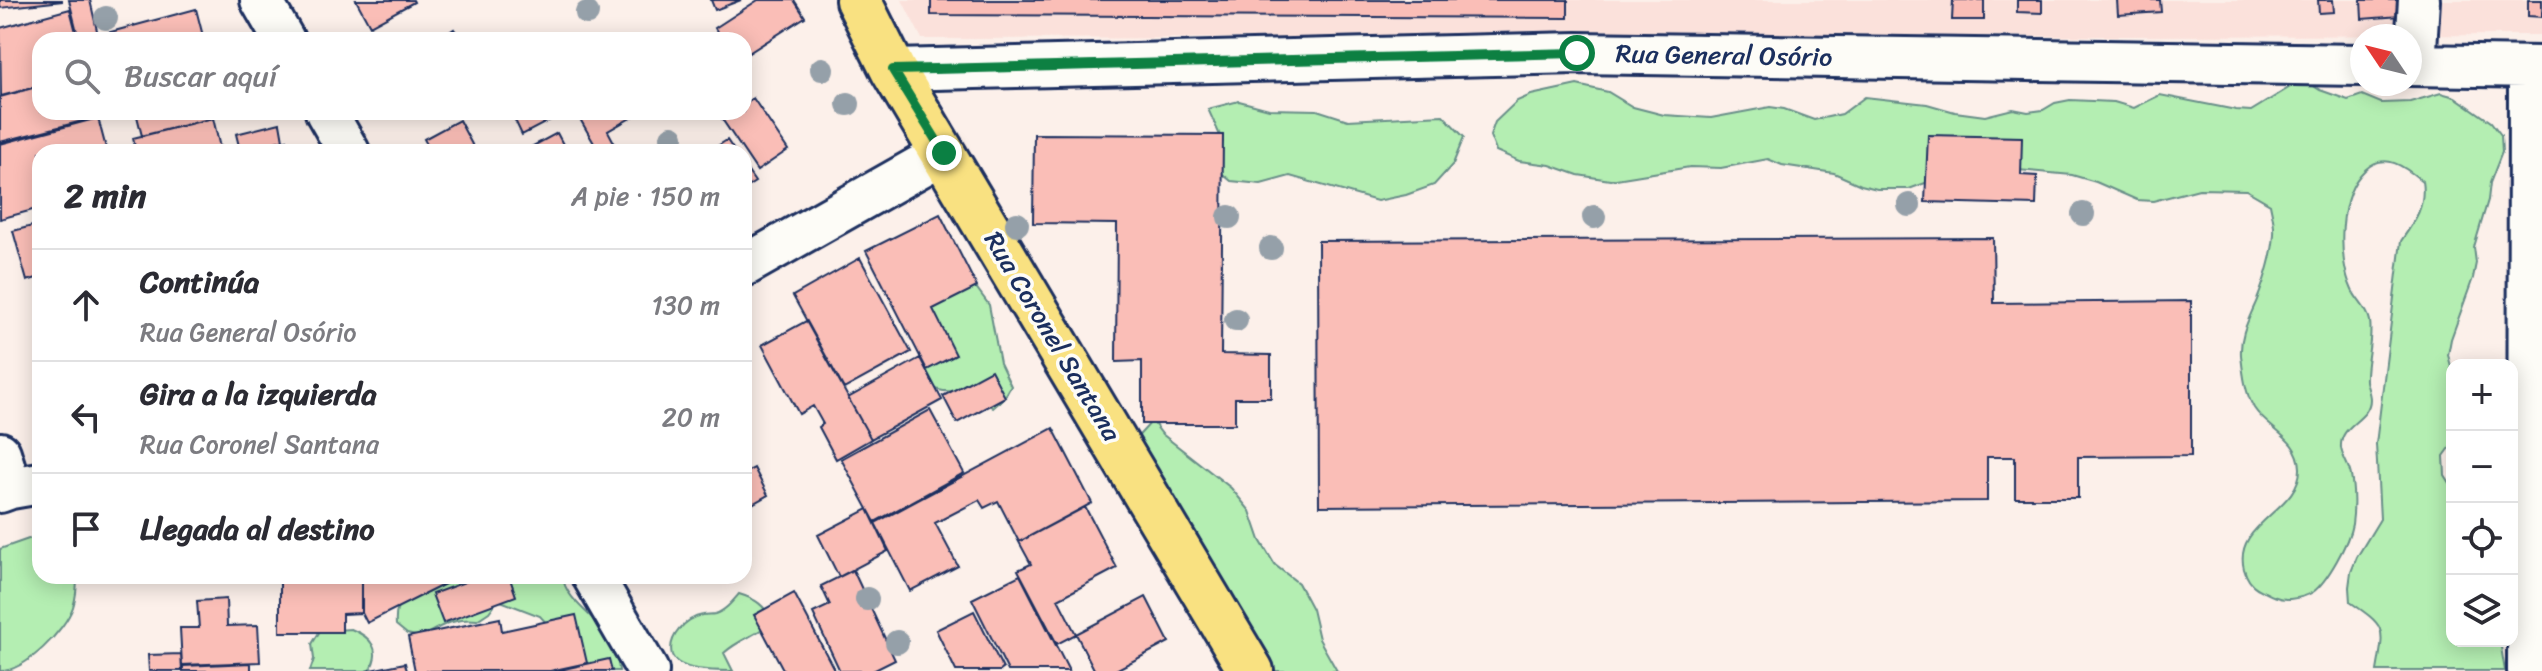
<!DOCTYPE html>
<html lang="es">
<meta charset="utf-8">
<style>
body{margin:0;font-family:Sriracha,sans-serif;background:#f7f7f7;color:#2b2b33}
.controls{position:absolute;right:24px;bottom:24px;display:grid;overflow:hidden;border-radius:16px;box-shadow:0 4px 20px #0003}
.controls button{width:72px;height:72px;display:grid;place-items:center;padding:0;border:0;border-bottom:2px solid #e1e1e2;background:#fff;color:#2b2b33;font:40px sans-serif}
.compass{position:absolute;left:2350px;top:24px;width:72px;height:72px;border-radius:50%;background:#fff;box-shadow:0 4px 20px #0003;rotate:305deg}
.stop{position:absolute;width:24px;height:24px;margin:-18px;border:6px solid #0b8043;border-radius:50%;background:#fff}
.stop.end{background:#0b8043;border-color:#fff;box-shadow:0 2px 8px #0008}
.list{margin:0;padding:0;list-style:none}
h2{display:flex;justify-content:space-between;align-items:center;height:104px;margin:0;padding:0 32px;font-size:34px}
h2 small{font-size:26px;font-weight:400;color:#7c7c81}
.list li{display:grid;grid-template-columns:52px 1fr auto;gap:24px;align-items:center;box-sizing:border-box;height:112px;padding:0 32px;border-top:2px solid #e1e1e2}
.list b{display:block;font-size:30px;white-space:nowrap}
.list p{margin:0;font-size:26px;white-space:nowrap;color:#7c7c81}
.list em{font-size:26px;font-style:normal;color:#7c7c81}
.icon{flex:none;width:44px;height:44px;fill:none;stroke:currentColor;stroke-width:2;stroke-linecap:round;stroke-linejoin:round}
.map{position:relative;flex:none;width:2542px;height:671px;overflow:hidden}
.search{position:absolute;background:#fff;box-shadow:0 4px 20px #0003;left:32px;top:32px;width:720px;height:88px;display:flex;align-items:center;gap:20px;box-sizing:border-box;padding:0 28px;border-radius:24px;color:#7c7c81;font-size:30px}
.panel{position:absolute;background:#fff;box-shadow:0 4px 20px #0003;left:32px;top:144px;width:720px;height:440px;border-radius:24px}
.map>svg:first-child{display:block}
.built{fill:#fbe1db}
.green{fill:#b4eeb2;stroke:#688e88;stroke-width:2}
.building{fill:#fabeb7;stroke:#1b2f5e;stroke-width:2}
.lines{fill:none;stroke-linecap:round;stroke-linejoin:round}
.minor-casing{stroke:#1b2f5e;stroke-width:46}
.major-casing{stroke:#1b2f5e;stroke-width:50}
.minor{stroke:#fdfcf7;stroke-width:40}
.major{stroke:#f9e181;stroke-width:44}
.tree{fill:#95a0a9}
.route{stroke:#0b8043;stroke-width:10}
.labels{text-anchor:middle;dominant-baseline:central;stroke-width:7;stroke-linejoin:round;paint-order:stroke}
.street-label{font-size:26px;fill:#1b2f5e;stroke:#fdfcf7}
</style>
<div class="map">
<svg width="2542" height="671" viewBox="0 0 2542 671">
<rect width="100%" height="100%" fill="#fcf0ea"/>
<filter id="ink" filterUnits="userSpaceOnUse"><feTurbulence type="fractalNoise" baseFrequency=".0125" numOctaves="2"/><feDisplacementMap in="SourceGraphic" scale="16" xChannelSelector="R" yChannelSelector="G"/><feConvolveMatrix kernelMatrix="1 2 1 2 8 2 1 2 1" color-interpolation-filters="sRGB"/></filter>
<g filter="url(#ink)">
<path class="built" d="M902 0H2542V35L922 39Z"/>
<path class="green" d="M2307 82 2320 90 2348 100 2362 95 2381 103 2410 102 2441 93 2455 97 2491 122 2501 135 2502 152 2490 183 2488 200 2474 247 2476 263 2473 278 2451 339 2448 355 2452 370V445L2444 456 2445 475 2452 486V641H2500L2505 671H2377C2384 628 2388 628 2350 602L2349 587 2351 572 2357 557 2380 519 2376 444 2401 241C2415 221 2426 206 2422 181 2405 167 2385 151 2365 170 2338 195 2337 257 2352 290 2357 301 2368 309 2370 321 2373 341 2365 361 2366 381 2367 387 2370 393 2370 399 2370 421 2339 424 2341 448 2342 457 2350 467 2351 476 2354 490 2354 511 2352 524 2349 542 2327 582 2313 592 2307 596 2298 598 2290 599 2278 600 2268 594 2257 588 2250 584 2246 576 2244 569 2232 523 2301 510 2300 468 2299 438 2268 430 2254 408 2245 393 2243 373 2241 355 2240 338 2246 325 2253 309 2262 290 2273 255 2274 234 2275 224 2272 214 2270 204L2246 190 2199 189 2153 201 2137 200 2096 182 2072 175 1984 167 1939 178 1909 189H1877L1861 185 1834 173 1782 165 1768 159 1721 168 1690 167 1610 180 1578 175 1550 165 1519 161 1496 151 1490 136 1495 122 1517 101 1531 95 1577 85 1608 92 1633 107 1664 115 1711 118 1770 107 1784 109 1814 120 1842 114 1865 97 1927 104 1955 112 1985 116 2013 109 2028 112 2043 110 2055 103 2070 100 2114 102 2134 108 2160 95 2236 110 2251 111 2292 86Z
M1239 101 1269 109 1317 110 1348 120 1443 115 1464 137 1453 164 1434 185 1406 195 1377 201 1290 176 1261 184 1231 181 1207 161 1223 142 1208 109Z
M970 279 989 305 1000 363 1011 386 1004 398 993 408 969 389C943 394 932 393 917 370L932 310Z
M1152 421 1162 434 1231 488 1250 511 1260 540 1275 565 1298 583 1312 609 1319 639 1337 671H1255L1132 443Z
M40 535V576H77C77 585 76 598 73 607 65 630 26 671 0 671V549Z
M427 576H563C563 599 600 620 612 640 617 650 618 660 619 671H541L550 627 540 616 498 600 489 612 477 620C455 617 441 626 421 637L407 634 396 625C394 598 408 591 427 576Z
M739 594C756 599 764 605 773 621 758 635 739 639 724 653L733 671C713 671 678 671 672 655 667 637 686 618 703 615 707 614 711 615 715 614 725 611 733 601 739 594Z
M351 629C371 637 383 650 369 671H310L314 659 312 644 320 631Z"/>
<path class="building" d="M0 0H62V1L0 8Z
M69 0H90L98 35 79 40Z
M356 0H413L414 2 370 26Z
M711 0H741L715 10Z
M758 0H794L805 17 744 56V40H722L715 28Z
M931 0H1568V18L931 15Z
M1953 0H1984V20H1952Z
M2017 0H2042V13L2017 12Z
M2117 0H2160L2161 12 2118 15Z
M2318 0H2333L2334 12 2319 13Z
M2361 0H2399L2400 16 2362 19Z
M2528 0H2542V17L2528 16Z
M70 9 78 40H40V86L1 96 0 28Z
M196 9 204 40H81Z
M454 29 462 40H438Z
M40 86V112H97L98 117 0 142V97Z
M753 98 788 150 757 171 722 119 733 112H744V104Z
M136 112H211L213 118 142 136Z
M520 112H564V113L522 135 513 116Z
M576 112H641L608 131 617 148 611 152H599Z
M98 118 107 152H40V208L0 219V144Z
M213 118 221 152H136L133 138Z
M459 120 476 152H431L424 139Z
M280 123 283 140 234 152 240 150 236 134Z
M557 133 567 152H522Z
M1034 134 1223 135 1221 354 1271 355V398H1235V424H1142V361L1116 362 1117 224 1033 223Z
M1928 135 2022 137 2021 175 2037 176 2036 205 1925 202Z
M287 140 290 152H238Z
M727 140 735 152H708Z
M744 166 755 182 744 189Z
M940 214 977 287 933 309 956 355 927 370 866 251Z
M40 224V277L27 281 13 231Z
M1993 238 1994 303 2191 301V456L2078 457V498H2015V457H1987V501L1319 506 1318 241Z
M860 258 911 352 844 389 793 296Z
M806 321 871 439 836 459 819 427 823 424 813 406 799 414 762 345Z
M920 358 942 400 871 439 848 398Z
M991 370 1005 397 957 423 943 396Z
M930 410 964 473 875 522 841 459Z
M1053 428 1092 503 1019 542 998 501 984 508 979 500 935 523 958 566 910 591 875 523Z
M754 468 768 495 745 508 744 473Z
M1085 507 1117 568 1058 599 1076 634 1057 644 1018 570 1031 564 1019 542Z
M868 509 888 551 839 577 818 535Z
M853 570 895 660 873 671H840L813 613 830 605 821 586Z
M1020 575 1069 671H1008L972 599Z
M280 576H361V613L342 614V632H280Z
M362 576H461L367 623 362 613Z
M481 576H509L516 596 443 623 432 594Z
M794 593 835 671H784L754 615Z
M1146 597 1169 642 1114 671H1095L1076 634Z
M226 599 227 626 258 625 260 662 182 665 180 628H199L197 601Z
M974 611 1003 669 1000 671H956L936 630Z
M576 615 587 663 550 671H415L408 637 500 618 502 631Z
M181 654 182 671H149L148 655Z
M609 659 612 671H555Z
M251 663V671H183V666Z
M405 663 407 671H366Z"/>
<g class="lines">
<defs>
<path id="minor" d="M261 0 284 40
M2410 65 2542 67
M2415 65 2419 0
M893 70 1577 53 2362 65
M326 112 349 152
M744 266 944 153
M0 453 11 488
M0 492 11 488 40 483
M593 576 648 671
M2528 671 2529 67"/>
<path id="major" d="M858 0 893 70 1251 671"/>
</defs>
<use href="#minor" class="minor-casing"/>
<use href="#major" class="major-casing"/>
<use href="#minor" class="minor"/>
<use href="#major" class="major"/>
</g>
<g class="tree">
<circle cx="587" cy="13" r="12"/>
<circle cx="106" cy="18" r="12"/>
<circle cx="822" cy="69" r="12"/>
<circle cx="848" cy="104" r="12"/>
<circle cx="672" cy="137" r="12"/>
<circle cx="1909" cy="205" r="12"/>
<circle cx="2083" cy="214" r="12"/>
<circle cx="1229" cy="217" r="12"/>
<circle cx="1594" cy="217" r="12"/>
<circle cx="1017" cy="224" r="12"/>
<circle cx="1271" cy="248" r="12"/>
<circle cx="1236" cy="320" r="12"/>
<circle cx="867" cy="599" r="12"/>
<circle cx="897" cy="642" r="12"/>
</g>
</g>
<g class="lines" filter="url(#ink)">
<path class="route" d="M944 153 893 70 1577 53"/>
</g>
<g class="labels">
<g class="street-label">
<text transform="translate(1724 55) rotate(1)">Rua General Osório</text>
<text transform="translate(1053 336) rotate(59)">Rua Coronel Santana</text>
</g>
</g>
</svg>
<div class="controls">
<button>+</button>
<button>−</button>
<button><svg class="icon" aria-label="locate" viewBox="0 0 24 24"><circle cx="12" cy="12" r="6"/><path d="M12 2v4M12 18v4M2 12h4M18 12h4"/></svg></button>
<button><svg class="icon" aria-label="layers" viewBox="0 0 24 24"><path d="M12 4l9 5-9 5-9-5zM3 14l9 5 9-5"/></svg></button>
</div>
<svg class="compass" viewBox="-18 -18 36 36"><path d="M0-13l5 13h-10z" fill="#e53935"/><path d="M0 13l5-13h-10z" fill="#7c7c81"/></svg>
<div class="stop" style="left:1577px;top:53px"></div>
<div class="stop end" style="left:944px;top:153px"></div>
<div class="search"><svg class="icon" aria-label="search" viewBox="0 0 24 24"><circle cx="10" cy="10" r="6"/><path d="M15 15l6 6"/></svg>Buscar aquí</div>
<section class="panel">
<h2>2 min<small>A pie · 150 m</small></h2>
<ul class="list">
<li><svg class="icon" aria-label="ahead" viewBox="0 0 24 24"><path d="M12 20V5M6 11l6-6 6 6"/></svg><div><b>Continúa</b><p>Rua General Osório</p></div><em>130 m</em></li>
<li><svg class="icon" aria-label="left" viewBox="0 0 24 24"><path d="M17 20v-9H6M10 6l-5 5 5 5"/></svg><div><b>Gira a la izquierda</b><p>Rua Coronel Santana</p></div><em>20 m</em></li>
<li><svg class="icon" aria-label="arrive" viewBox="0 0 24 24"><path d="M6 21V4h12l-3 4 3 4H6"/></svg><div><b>Llegada al destino</b></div></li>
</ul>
</section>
</div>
